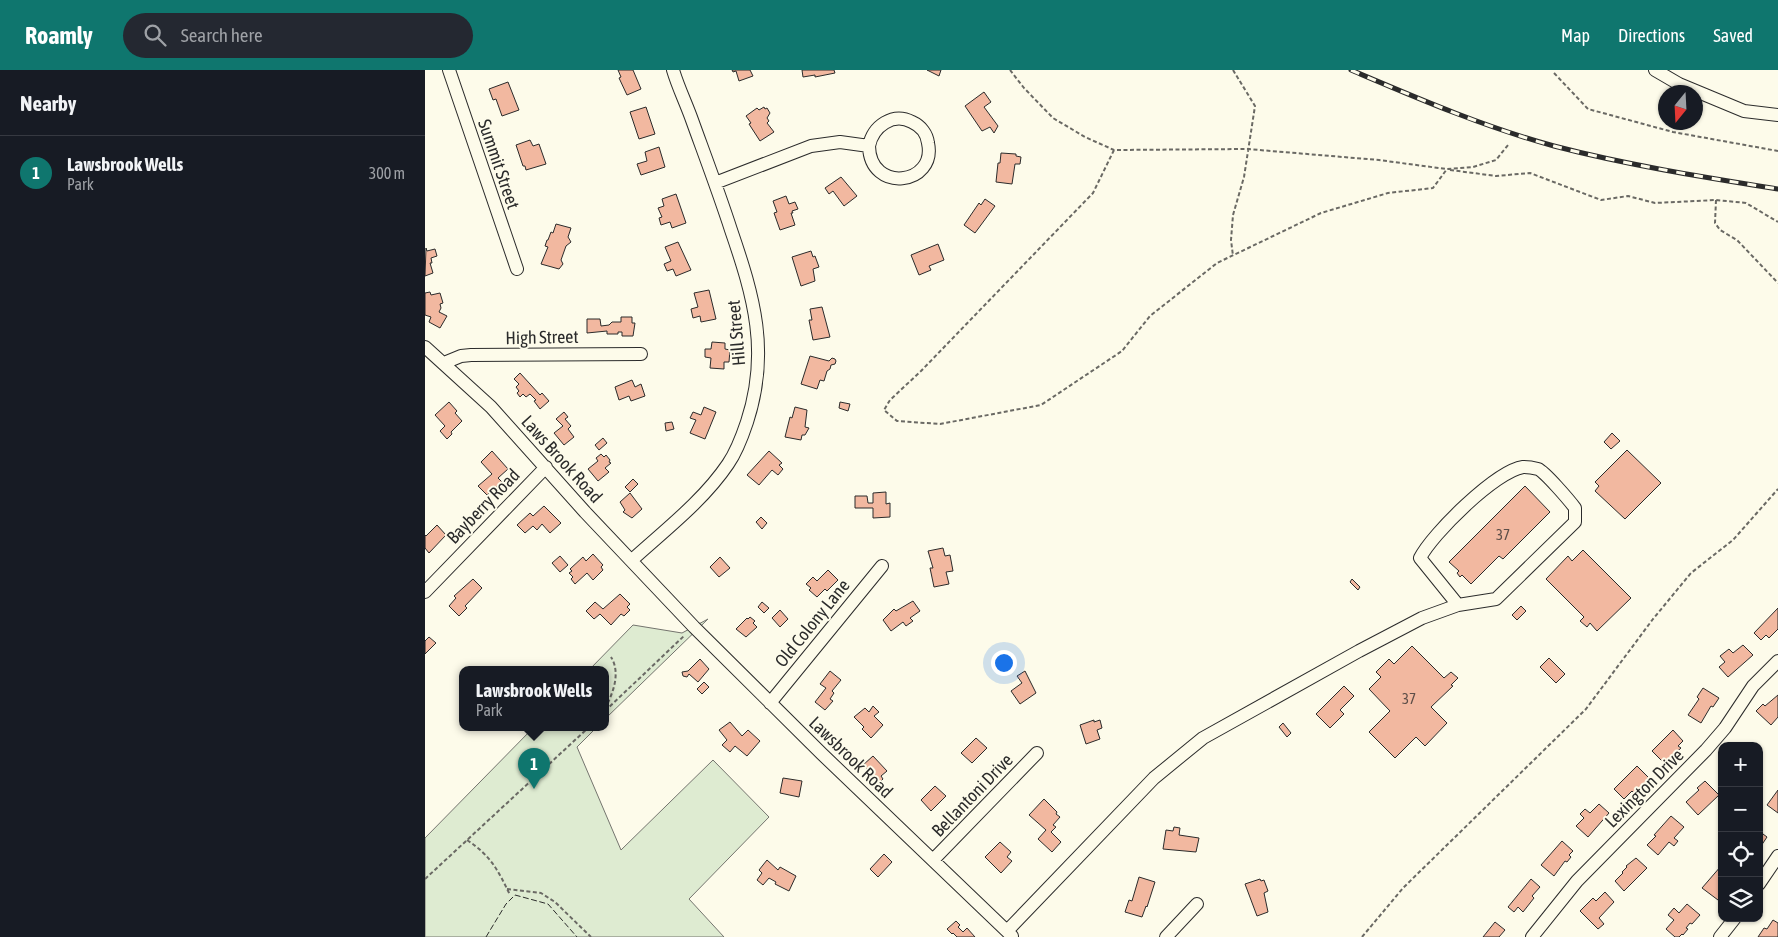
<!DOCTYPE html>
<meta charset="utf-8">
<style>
body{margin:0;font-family:"Asap Condensed",sans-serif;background:#242831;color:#f1f3f6}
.controls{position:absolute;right:15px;bottom:15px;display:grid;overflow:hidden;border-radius:10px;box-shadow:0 1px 4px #0004}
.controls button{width:45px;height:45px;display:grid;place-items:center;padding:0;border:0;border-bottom:1px solid #363941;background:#171b24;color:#f1f3f6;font:25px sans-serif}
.compass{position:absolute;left:1233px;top:15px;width:45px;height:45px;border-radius:50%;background:#171b24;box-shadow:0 1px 4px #0004;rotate:198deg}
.you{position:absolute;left:578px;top:592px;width:18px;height:18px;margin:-12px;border:4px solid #fff;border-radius:50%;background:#1a73e8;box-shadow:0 0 0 8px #1a73e833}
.badge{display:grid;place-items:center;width:32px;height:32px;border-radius:50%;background:#0f766e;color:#fff;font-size:16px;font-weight:700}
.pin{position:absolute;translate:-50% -41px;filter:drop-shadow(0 1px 2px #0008)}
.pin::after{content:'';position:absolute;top:26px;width:18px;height:15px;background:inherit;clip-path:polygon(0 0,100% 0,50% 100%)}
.popup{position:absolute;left:34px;top:596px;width:150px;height:65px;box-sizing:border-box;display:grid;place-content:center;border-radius:10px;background:#171b24;filter:drop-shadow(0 1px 4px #0005);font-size:16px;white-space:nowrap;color:#9ea1a6}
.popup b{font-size:19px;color:#f1f3f6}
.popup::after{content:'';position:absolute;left:50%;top:100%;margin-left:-10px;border:10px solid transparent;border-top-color:#171b24}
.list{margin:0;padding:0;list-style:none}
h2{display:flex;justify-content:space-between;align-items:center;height:65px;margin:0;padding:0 20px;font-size:21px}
h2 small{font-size:16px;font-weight:400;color:#9ea1a6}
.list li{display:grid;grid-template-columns:32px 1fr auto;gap:15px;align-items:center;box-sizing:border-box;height:75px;padding:0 20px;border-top:1px solid #363941}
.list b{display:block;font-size:19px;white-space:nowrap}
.list p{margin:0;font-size:16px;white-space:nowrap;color:#9ea1a6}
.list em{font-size:16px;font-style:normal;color:#9ea1a6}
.icon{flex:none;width:28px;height:28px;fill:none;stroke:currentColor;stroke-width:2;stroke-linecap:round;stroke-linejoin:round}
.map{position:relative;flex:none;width:1353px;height:867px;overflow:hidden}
header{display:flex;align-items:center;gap:30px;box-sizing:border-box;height:70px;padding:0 25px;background:#0f766e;color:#fff}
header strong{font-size:24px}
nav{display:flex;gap:28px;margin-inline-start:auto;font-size:18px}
.search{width:350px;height:45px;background:#242831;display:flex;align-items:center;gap:12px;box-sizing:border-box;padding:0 18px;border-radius:28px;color:#9ea1a6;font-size:19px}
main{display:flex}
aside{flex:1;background:#171b24}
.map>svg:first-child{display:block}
.green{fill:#deebd1;stroke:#74746e}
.building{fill:#f2b8a0;stroke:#2b2b2b}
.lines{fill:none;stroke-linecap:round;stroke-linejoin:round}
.minor-casing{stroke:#2b2b2b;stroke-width:14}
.path{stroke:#6a6964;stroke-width:2;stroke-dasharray:4 2.5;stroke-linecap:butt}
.minor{stroke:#fdfbea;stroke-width:12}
.rail-casing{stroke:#2b2b2b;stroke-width:5}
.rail{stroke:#fdfbea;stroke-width:3;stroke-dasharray:9;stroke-linecap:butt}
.fence{stroke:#2b2b2b;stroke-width:1;stroke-dasharray:6 2.5;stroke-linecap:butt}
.labels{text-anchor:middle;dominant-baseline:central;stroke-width:4;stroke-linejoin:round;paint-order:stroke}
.number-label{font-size:15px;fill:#5d4e48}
.street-label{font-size:18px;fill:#2b2b2b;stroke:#fdfbea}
</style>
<header>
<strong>Roamly</strong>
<div class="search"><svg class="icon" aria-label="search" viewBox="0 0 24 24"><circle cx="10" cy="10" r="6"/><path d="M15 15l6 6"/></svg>Search here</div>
<nav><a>Map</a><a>Directions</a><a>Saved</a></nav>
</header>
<main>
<aside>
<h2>Nearby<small></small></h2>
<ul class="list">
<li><span class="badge">1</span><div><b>Lawsbrook Wells</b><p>Park</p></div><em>300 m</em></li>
</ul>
</aside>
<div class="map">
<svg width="1353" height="867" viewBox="0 0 1353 867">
<rect width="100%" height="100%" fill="#fdfbea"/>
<path class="green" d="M283 549 180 649V600H164L208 555 257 563Z
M108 658H171L152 677 196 780 288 690 344 747 264 829 299 867H0V768Z"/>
<path class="building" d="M193 0H208L216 19 202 25 194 8 196 7Z
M307 0H325L328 6 314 11 311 1 308 2Z
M377 0H409L410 3 390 7V5L378 7Z
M502 0H516L514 6Z
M83 12 94 40 77 46 71 29 68 30 64 19Z
M559 22 566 32 559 37 573 56 569 63 565 57 557 61 540 36Z
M221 37 230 64 214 69 205 42Z
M339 37 340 39 342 38 345 43 342 48 344 51 342 53 349 62 335 71 324 54 326 53 321 46 332 38 334 40Z
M105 70 108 76 114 74 121 94 101 100 100 96H98L91 75Z
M234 77 240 97 216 105 212 94 222 91 220 82Z
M576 83 591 84V86L596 87 595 94H590L587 114 571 112 573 93H575Z
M416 107 432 126 419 136 408 121 404 124 400 118Z
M251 124 261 153 247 158 245 152 236 155 234 148 237 147 233 138 239 136 237 129Z
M361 126 364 134 370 132 373 139 367 141 368 143H366L370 155 355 160 349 143 352 142 348 131Z
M560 129 570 136 550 163 539 155 554 133 556 135Z
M131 154 146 158 143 167 146 172 141 176 136 190 138 194 134 199 116 194 123 177 120 176 122 170H123L126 162 128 163Z
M253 172 266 200 251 206 248 199 242 201 239 194 246 191 240 177Z
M513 174 519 190 504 196 506 200 494 205 486 185Z
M1 178 2 181 10 179 12 186 6 188 7 193H5L8 203 0 206Z
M386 181 388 187 390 186 394 197 388 199 390 211 376 216 367 187Z
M284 220 291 249 276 252 275 246 268 248 266 239 273 237 269 223Z
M5 222 6 225 15 223 18 233 15 234 16 238 14 242 22 246 15 258 4 252 6 247 0 245V223Z
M397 237 405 267 388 270 384 250H387L385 239Z
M196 247H207V253H210L208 266H197V262H193V264H182V261L162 263V249H175L176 256 184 255 187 252H196Z
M287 272 300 273V279L305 280 304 292H299V299L285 298 286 288 280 287V279H286Z
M385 286 404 291 407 288 410 289 411 291 410 294 406 295 405 299 402 301 399 311 395 310 392 319 376 314Z
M95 303 115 325 117 323 124 331 115 339 109 331 111 330 105 324 101 327 98 324 95 327 92 323 94 321 91 317 94 314 89 309Z
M207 310 210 317 216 314 220 326 206 331 204 326 194 330 190 317Z
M24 332 32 341 30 343 37 351 26 362 27 364 22 369 15 361 20 356 10 345Z
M415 332 425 334 423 341 414 338Z
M279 337 291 342 280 369 265 363 271 350 265 348 268 342 276 345Z
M370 337 382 340 380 357 384 358 380 365H377L376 370 360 367 365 347 367 348Z
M139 342 143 347 140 349 146 356 143 359 149 367 139 375 129 363 138 356 131 349Z
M247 352 249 359 241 361 240 353Z
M1187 363 1195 371 1186 379 1179 372Z
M178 368 182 373 174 380 170 375Z
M1202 380 1236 413 1200 449 1170 421 1174 416 1170 412Z
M67 381 83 399 73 408 77 412 62 425 53 416 67 404 56 392Z
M344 381 357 393 354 395 358 399 353 405 347 400 334 415 322 405Z
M176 384 179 387 181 385 185 390 184 392 186 393 180 398 184 402 173 411 163 399 173 391 171 388Z
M208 409 213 414 205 422 200 417Z
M1100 416 1125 442 1078 489 1074 486 1046 514 1037 505 1035 507 1032 503 1034 501 1024 492Z
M461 422V434L465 433V447L448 448V438H430V426H442L443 433H448V423Z
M205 423 217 439 207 448 198 442 200 440 195 432Z
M119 436 136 453 125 463 117 454 112 460 108 456 100 463 92 455 105 443 108 446Z
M336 447 342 453 337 459 331 452Z
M12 455 21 465 4 483 0 478V465L1 466Z
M518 478 520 486 525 485 528 501 521 502 524 514 509 517 505 498H508L503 481Z
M1158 480 1206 528 1172 561 1165 553 1162 557 1155 551 1159 547 1121 509 1143 486 1147 491Z
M168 484 178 495 176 497 178 500 168 510 162 503 150 514 146 509 148 507 144 503 147 501 145 499 158 487 161 491Z
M135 486 143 495 135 502 127 493Z
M295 487 305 498 294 507 285 497Z
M403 500 413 510 402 521 400 519 392 527 384 520 386 518 381 514 388 507 392 511Z
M48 509 57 518 40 536 42 538 34 546 24 536 31 528 29 526Z
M927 509 935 517 933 520 925 512Z
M195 524 205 534 202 537 205 540 199 546 196 544 186 555 175 544 169 549 161 541 170 532 178 539Z
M488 531 495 541 485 548 488 551 481 556 478 552 466 561 458 550 469 539 471 541Z
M337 532 344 538 339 543 333 537Z
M1096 536 1101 541 1092 550 1087 545Z
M1353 538V559L1344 568 1341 565 1336 570 1329 563Z
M355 540 363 549 355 557 347 548Z
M325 547 330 551 328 553 332 557 321 567 311 559 322 548 323 549Z
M4 567 11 573 0 584V571Z
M1318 575 1328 585 1303 607 1294 597 1300 592 1295 586 1304 579 1308 583Z
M987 576 1019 608 1026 602 1033 608 1026 615 1028 616 1006 637 1022 653 1000 676 991 667 970 688 944 662 965 641 944 619 956 607 951 602 964 589 969 594Z
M1124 588 1140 604 1131 613 1115 597Z
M275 589 284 599 273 612 264 604 262 607 258 606 257 602 263 601Z
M405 601 416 610 407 621 409 623 405 629 408 631 400 640 390 632 401 618 395 614Z
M600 601 611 623 595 634 586 621 597 613 592 606Z
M279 612 284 617 277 624 272 619Z
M919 616 929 626 915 640 919 644 905 658 891 644Z
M1278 618 1294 628 1288 637 1286 636 1276 653 1263 645 1274 629 1272 627Z
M1353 625V647L1346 655 1331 641 1338 634 1340 636Z
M448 636 454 642 449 646 458 655 446 668 437 659 439 657 429 647 440 638 444 642Z
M669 650V652L675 650 677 658 672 660 675 669 661 674 655 655Z
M305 652 317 666 323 660 335 671 322 686 310 676 305 682 297 675 302 670 294 660Z
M858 653 866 663 862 667 854 657Z
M1248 660 1258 671 1253 676 1256 678 1247 686 1249 688 1241 695 1227 681Z
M551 668 562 678 547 693 536 683Z
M448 686 462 701 456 706 458 709 450 717 444 711 449 706 438 695Z
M1212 696 1225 709 1210 724 1207 721 1199 729 1189 719Z
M358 708 377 711 374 727 355 723Z
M1280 711 1294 725 1273 745 1261 732 1274 720 1272 718Z
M510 716 521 726 506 741 496 730Z
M1353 720V743L1342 735Z
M619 729 632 742 631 744 635 747 628 755 631 757 626 762 636 772 627 782 613 769 621 760 604 745Z
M1174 734 1184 743 1163 767 1151 756 1159 748 1155 744 1160 739 1165 743Z
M1246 746 1259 757 1249 768 1253 771 1249 776 1244 772 1233 785 1222 775 1231 766 1229 765Z
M749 757 755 758 754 765 774 768 771 782 738 779 741 760 748 761Z
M1334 761 1342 767 1336 776 1334 774Z
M1137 771 1148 781 1144 785 1146 787 1142 792 1140 791 1129 806 1116 795Z
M575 772 586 782 582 787 587 791 576 803 560 787Z
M459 784 467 792 453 807 445 799Z
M1211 788 1222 798 1199 821 1190 811 1198 803 1197 802 1202 797 1201 796Z
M342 790 353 800 355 797 371 806 364 821 350 814 351 812 344 808 338 815 332 810 337 803 334 800Z
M1296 796 1297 826 1293 830 1277 818Z
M714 807 730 812 722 837 721 836 717 847 700 842 704 830 707 831Z
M835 809 836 811 839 810 843 821 839 823 843 842 832 846 820 814Z
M1106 809 1115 817 1107 826 1109 828 1098 842 1093 837 1089 842 1083 837Z
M1180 822 1189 832 1174 848 1179 854 1173 859 1155 841 1168 828 1171 831Z
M1262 834 1275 845 1267 854 1265 853 1261 858 1263 859 1258 865 1257 864 1254 867H1250L1241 859 1249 850 1243 845 1249 838 1254 843Z
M1348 850 1353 853V867H1333L1339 858 1342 859Z
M531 851 535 855 533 857 538 862 542 858 550 867H532L528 863 527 864 522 859Z
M1070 852 1080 860 1074 867H1058Z"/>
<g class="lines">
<defs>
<path id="minor" d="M24 0 92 199
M1230 0 1254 14 1319 41 1353 45
M290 113 386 76 415 72 444 76C445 124 512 115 503 73 502 64 496 56 487 52 468 42 448 56 444 76
M0 277 66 337 160 442 269 557 397 684 587 866
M19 293 36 286 46 285 216 284
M207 490C240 460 278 431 303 394 312 381 317 367 322 352 345 282 329 227 306 160 294 123 280 86 267 50 261 33 253 17 248 0
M0 522 121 397
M345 633 457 496
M508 790 612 683
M1334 814 1353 786
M582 861 729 708 778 668 934 581 997 548 1033 535 1071 529 1150 452V438C1144 430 1120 402 1113 399 1109 398 1102 397 1098 397 1071 401 1007 464 995 488L1033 535
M741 867 772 834
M1107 867 1152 811 1281 680 1300 658 1328 616 1353 591
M1295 867 1310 848"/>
</defs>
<use href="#minor" class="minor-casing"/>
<path class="path" d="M585 0 599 18 628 48 660 67 689 80 822 79 954 90 1021 99
M808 0 830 36 819 107 808 145 806 170 808 186
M1129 3 1163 39 1248 62 1353 81
M689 80 668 123 496 301 465 330 459 340 472 351 515 354 616 335 697 281 725 246 792 193 896 143 963 123 1008 118 1022 99 1048 97 1071 90 1083 75
M1025 100 1071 106 1105 103 1176 130 1203 126 1230 133 1291 130 1321 133 1353 152
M1291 130 1290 153 1295 160 1312 170 1353 213
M180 639C188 623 196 603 186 587
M180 641 260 565
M42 770C66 786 73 800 85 825
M0 809 163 658
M82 819 116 823 130 832 166 867
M937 867 978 818 1161 639 1228 549 1266 503 1308 470 1353 419"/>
<use href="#minor" class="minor"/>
<defs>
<path id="rail" d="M926 0C992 28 1059 57 1129 76 1202 95 1278 107 1353 119"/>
</defs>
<use href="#rail" class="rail-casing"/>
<use href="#rail" class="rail"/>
<path class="fence" d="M61 867 81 834 90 825 123 834 152 867"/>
</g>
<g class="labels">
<g class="number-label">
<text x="1078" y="464">37</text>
<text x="984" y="628">37</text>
</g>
<g class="street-label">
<text transform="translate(74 94) rotate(71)">Summit Street</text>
<text transform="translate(311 263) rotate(-95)">Hill Street</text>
<text transform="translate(117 267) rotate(-1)">High Street</text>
<text transform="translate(137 389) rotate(48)">Laws Brook Road</text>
<text transform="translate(58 436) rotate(-46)">Bayberry Road</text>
<text transform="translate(387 553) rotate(-51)">Old Colony Lane</text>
<text transform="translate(426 687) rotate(44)">Lawsbrook Road</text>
<text transform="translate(1219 718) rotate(-45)">Lexington Drive</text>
<text transform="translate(547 725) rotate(-46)">Bellantoni Drive</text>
</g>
</g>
</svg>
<div class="controls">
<button>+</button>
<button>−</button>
<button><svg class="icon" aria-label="locate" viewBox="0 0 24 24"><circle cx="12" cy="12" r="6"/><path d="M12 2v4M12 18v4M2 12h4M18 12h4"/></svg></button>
<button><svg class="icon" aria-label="layers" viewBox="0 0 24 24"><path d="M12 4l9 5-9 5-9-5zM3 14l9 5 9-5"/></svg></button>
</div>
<svg class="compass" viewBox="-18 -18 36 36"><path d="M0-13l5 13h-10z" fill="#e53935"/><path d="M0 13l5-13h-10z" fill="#9ea1a6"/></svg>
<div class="you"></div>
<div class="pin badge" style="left:109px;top:719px">1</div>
<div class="popup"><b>Lawsbrook Wells</b>Park</div>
</div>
</main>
